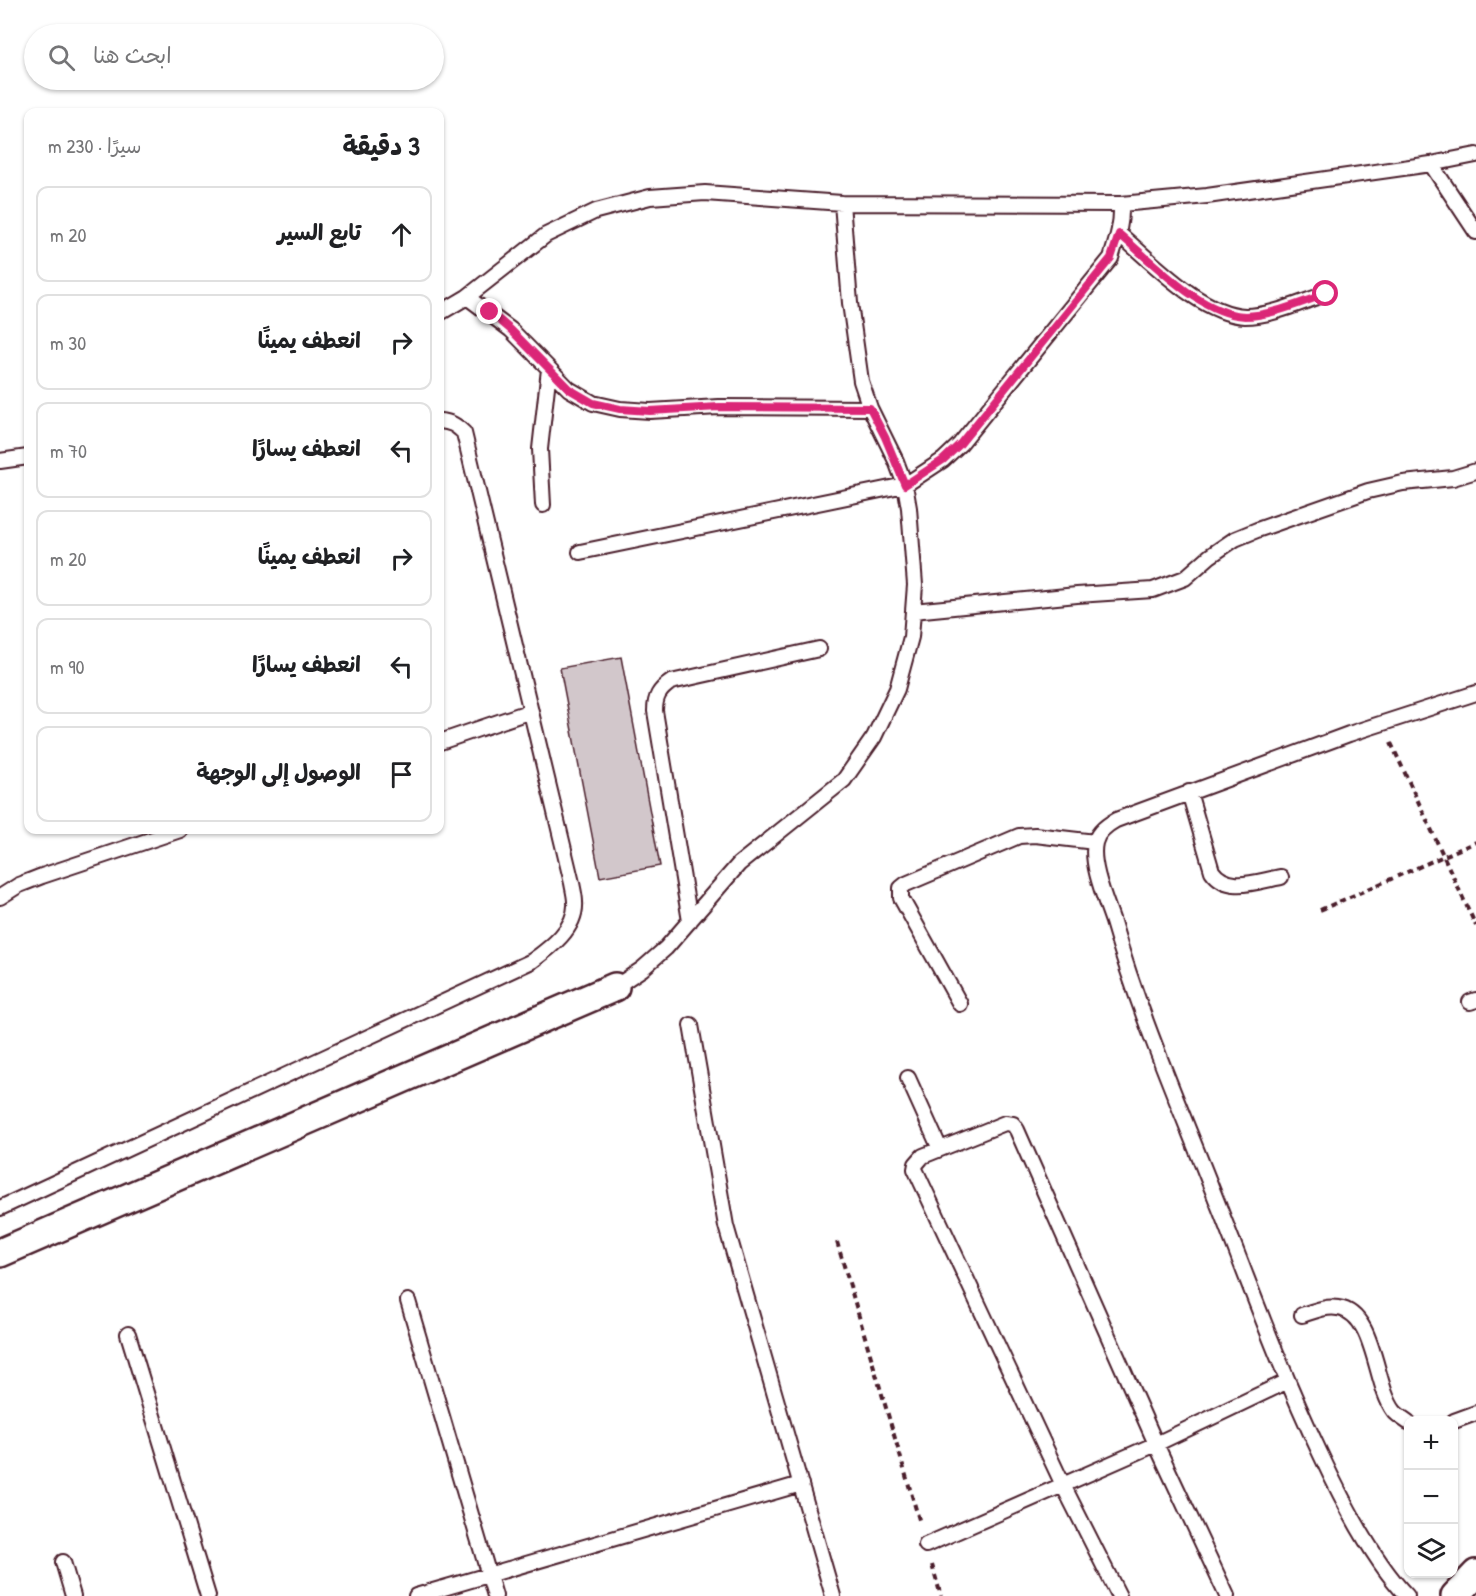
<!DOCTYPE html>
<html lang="ar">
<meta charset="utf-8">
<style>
body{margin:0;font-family:"Patrick Hand","Playpen Sans Arabic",sans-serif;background:#f6f6f6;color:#202124;direction:rtl}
.controls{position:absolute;right:18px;bottom:18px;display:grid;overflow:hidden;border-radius:12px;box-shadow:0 2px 4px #0004}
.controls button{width:54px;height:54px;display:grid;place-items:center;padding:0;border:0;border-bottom:2px solid #e0e0e0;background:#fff;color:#202124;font:30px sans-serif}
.stop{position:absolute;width:18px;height:18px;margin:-14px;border:4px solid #db2777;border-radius:50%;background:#fff}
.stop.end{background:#db2777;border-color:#fff;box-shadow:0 2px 6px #0008}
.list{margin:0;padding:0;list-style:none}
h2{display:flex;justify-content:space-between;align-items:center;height:78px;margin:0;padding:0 24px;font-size:26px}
h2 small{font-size:20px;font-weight:400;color:#757577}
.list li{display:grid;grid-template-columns:39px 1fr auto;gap:18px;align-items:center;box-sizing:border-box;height:96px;margin:0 12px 12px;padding:0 12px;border:2px solid #e0e0e0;border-radius:12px}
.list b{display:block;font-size:22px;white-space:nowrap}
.list em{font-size:20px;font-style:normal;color:#757577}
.icon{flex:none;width:33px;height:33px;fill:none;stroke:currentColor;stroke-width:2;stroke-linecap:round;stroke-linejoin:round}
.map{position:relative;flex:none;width:1476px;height:1596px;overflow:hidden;direction:ltr}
.search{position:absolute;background:#fff;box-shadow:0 2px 4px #0004;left:24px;top:24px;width:420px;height:66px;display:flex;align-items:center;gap:15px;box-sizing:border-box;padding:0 21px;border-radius:33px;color:#757577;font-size:22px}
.panel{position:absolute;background:#fff;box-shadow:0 2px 4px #0004;left:24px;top:108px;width:420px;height:726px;border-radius:12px;direction:rtl}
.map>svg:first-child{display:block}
.building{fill:#d2c7cb;stroke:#4a1f2b;stroke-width:1.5}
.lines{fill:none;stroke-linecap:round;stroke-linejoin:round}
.lane-casing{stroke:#4a1f2b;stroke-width:18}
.street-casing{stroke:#4a1f2b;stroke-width:32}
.path{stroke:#4a1f2b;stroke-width:4;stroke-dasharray:6 4.5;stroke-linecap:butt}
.lane{stroke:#fff;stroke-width:14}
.street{stroke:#fff;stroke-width:27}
.route{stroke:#db2777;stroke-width:8}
</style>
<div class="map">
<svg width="1476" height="1596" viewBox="0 0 1476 1596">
<rect width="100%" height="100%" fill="#fff"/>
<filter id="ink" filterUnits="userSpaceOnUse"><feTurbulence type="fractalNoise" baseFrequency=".0167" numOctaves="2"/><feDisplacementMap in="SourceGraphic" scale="12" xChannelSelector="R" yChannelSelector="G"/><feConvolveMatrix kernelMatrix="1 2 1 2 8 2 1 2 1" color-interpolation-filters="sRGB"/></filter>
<g filter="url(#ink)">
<path class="building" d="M621 657 660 866 600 877 560 668Z"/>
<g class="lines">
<defs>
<path id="lane" d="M1431 164 1476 232
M1119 234C1153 262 1200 314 1245 316 1272 316 1301 302 1326 294
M467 297 511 330 569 389 593 403 620 409 650 411 719 407 870 408
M440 313 467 297 546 235 596 211 650 197 705 193 842 203 1121 204 1207 196 1431 164 1476 155
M0 461 28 457
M543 505 540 449 549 369
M580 552 905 485 943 460 960 444 1111 258C1117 239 1122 224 1121 204
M913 611 1077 595 1153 590 1185 578 1210 556 1235 539 1257 530 1368 491 1403 483 1453 478 1476 471
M440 742 531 711
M1189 792 1212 871C1228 894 1257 881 1281 877
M0 897 19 885 42 876 180 830
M690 921 655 711C655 697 659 690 671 682L819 649
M615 987 642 969 666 948 739 864 844 780 874 737 897 689 911 637 915 585 909 508 905 485 896 461 870 408 861 381 850 303 842 203
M1470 1002 1476 1000
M960 1004 901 898V888L906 884 1019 836 1035 835 1095 842
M691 1025 726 1226 833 1596
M908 1078 940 1149
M0 1208 532 961C550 948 577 928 575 902 575 896 573 889 572 883L464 433C456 425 451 422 440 421
M408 1301 495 1596
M1302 1315C1314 1311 1326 1306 1338 1308 1376 1313 1374 1385 1394 1411 1397 1415 1404 1419 1408 1422
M128 1334 208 1596
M1454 1421 1476 1413
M926 1545 1156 1444 1288 1381
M63 1562 73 1596
M416 1596 801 1484
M1119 1596 1063 1485 915 1169 916 1164 923 1156 1005 1123 1013 1124 1017 1130 1156 1444 1227 1596
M1407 1596C1373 1561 1341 1498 1320 1453 1279 1367 1247 1277 1212 1189 1177 1100 1139 1013 1113 922 1106 901 1090 864 1095 843 1097 832 1107 825 1116 820L1349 734 1476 693"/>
<path id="street" d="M0 1253 615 987
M1455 1596 1476 1574"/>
</defs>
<use href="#lane" class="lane-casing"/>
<use href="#street" class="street-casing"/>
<path class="path" d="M1391 743 1476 926
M1320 910 1476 842
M837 1242 920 1523
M932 1565 941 1596"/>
<use href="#lane" class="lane"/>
<use href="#street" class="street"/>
</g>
</g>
<g class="lines" filter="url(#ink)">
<path class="route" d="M490 312 511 330 569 389 593 403 620 409 650 411 719 407 870 408 885 437 905 485 943 460 960 444 1111 258 1119 234C1153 262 1200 314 1245 316 1272 316 1301 302 1326 294"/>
</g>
</svg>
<div class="controls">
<button>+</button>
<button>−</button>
<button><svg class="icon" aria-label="layers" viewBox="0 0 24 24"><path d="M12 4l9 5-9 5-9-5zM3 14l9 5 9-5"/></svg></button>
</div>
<div class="stop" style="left:1326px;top:294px"></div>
<div class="stop end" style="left:490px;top:312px"></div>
<div class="search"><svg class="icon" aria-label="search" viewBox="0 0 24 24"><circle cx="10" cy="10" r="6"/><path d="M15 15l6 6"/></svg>ابحث هنا</div>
<section class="panel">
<h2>3 دقيقة<small>سيرًا · 230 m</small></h2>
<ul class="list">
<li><svg class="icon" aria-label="ahead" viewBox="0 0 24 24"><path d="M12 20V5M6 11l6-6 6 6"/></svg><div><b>تابع السير</b></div><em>20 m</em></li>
<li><svg class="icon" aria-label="right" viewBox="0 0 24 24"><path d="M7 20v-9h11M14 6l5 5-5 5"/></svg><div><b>انعطف يمينًا</b></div><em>30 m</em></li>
<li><svg class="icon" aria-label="left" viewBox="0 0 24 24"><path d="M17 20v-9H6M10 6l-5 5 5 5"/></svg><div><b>انعطف يسارًا</b></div><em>70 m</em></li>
<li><svg class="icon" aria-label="right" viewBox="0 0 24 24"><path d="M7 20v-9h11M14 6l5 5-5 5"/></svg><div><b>انعطف يمينًا</b></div><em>20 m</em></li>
<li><svg class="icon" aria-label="left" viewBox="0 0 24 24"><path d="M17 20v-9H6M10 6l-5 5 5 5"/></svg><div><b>انعطف يسارًا</b></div><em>90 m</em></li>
<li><svg class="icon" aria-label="arrive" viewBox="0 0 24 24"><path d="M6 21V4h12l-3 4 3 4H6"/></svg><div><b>الوصول إلى الوجهة</b></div></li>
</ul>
</section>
</div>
